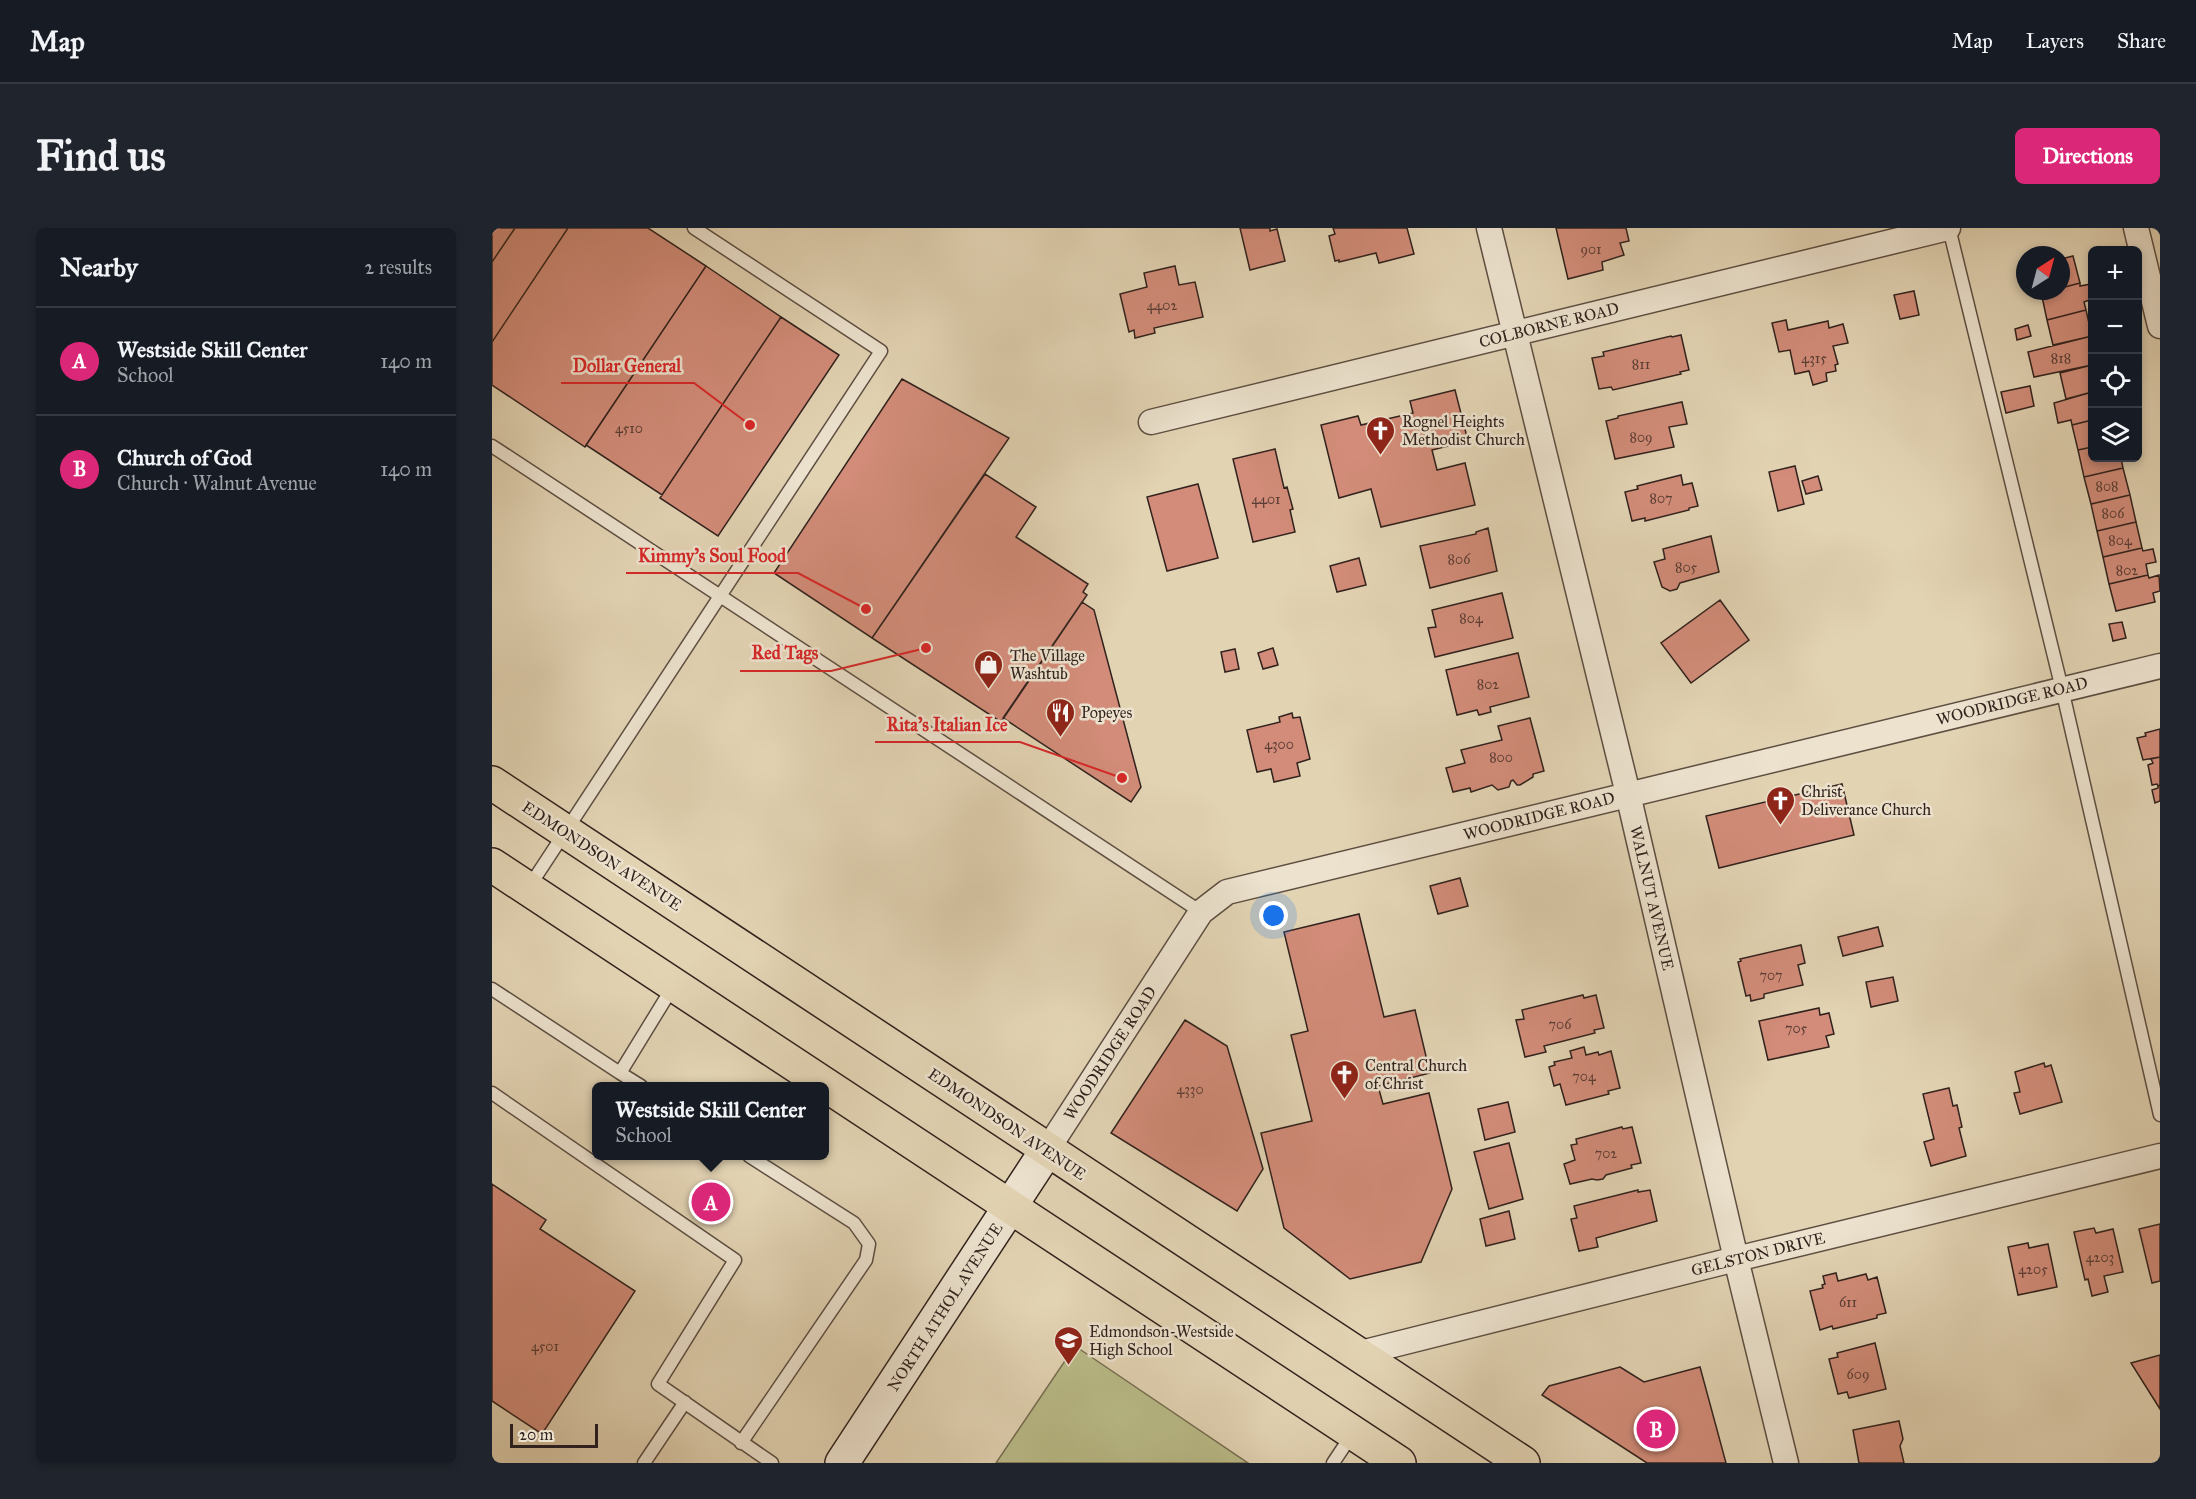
<!DOCTYPE html>
<meta charset="utf-8">
<style>
body{margin:0;font-family:"IM FELL Great Primer",serif;background:#20242c;color:#f1f3f6}
.controls{position:absolute;right:18px;top:18px;display:grid;overflow:hidden;border-radius:9px;box-shadow:0 3px 9px #0003}
.controls button{width:54px;height:54px;display:grid;place-items:center;padding:0;border:0;border-bottom:2px solid #363941;background:#171b24;color:#f1f3f6;font:30px sans-serif}
.compass{position:absolute;left:1524px;top:18px;width:54px;height:54px;border-radius:50%;background:#171b24;box-shadow:0 3px 9px #0003;rotate:36deg}
.scale{position:absolute;left:18px;bottom:15px;width:88px;box-sizing:border-box;padding-left:6px;border:3px solid #31221d;border-top:0;font-size:16px;line-height:21px;white-space:nowrap;color:#31221d;-webkit-text-stroke:4px #ece2ce;paint-order:stroke}
.you{position:absolute;left:782px;top:688px;width:21px;height:21px;margin:-15px;border:4px solid #fff;border-radius:50%;background:#1a73e8;box-shadow:0 0 0 9px #1a73e833}
.badge{display:grid;place-items:center;width:39px;height:39px;border-radius:50%;background:#db2777;color:#fff;font-size:20px;font-weight:700}
.pin{position:absolute;translate:-50% -50%;border:3px solid #fff;box-shadow:0 2px 6px #0006}
.popup{position:absolute;left:100px;top:854px;width:237px;height:78px;box-sizing:border-box;display:grid;place-content:center;border-radius:9px;background:#171b24;filter:drop-shadow(0 2px 4px #0005);font-size:20px;white-space:nowrap;color:#9ea1a6}
.popup b{font-size:22px;color:#f1f3f6}
.popup::after{content:'';position:absolute;left:50%;top:100%;margin-left:-12px;border:12px solid transparent;border-top-color:#171b24}
.list{margin:0;padding:0;list-style:none}
h2{display:flex;justify-content:space-between;align-items:center;height:78px;margin:0;padding:0 24px;font-size:26px}
h2 small{font-size:20px;font-weight:400;color:#9ea1a6}
.list li{display:grid;grid-template-columns:39px 1fr auto;gap:18px;align-items:center;box-sizing:border-box;height:108px;padding:0 24px;border-top:2px solid #363941}
.list b{display:block;font-size:22px;white-space:nowrap}
.list p{margin:0;font-size:20px;white-space:nowrap;color:#9ea1a6}
.list em{font-size:20px;font-style:normal;color:#9ea1a6}
.icon{flex:none;width:33px;height:33px;fill:none;stroke:currentColor;stroke-width:2;stroke-linecap:round;stroke-linejoin:round}
.map{position:relative;flex:none;width:1668px;height:1235px;overflow:hidden;border-radius:9px}
header{display:flex;align-items:center;gap:36px;box-sizing:border-box;height:84px;padding:0 30px;background:#171b24;border-bottom:2px solid #363941}
header strong{font-size:28px}
nav{display:flex;gap:33px;margin-inline-start:auto;font-size:21px}
.intro{display:flex;align-items:center;justify-content:space-between;box-sizing:border-box;height:144px;padding:0 36px}
h1{margin:0;font-size:42px}
.button{padding:15px 27px;border-radius:9px;background:#db2777;color:#fff;font-size:21px;font-weight:700}
main{display:flex;gap:36px;padding:0 36px}
aside{flex:1;background:#171b24;border-radius:9px;box-shadow:0 3px 9px #0003}
.map>svg:first-child{display:block}
.green{fill:#b9bb88;stroke:#756e52;stroke-width:1.5}
.building{fill:#d28c79;stroke:#31221d;stroke-width:1.5}
.lines{fill:none;stroke-linecap:round;stroke-linejoin:round}
.lane-casing{stroke:#5d4e42;stroke-width:15}
.street-casing{stroke:#5d4e42;stroke-width:27}
.secondary-casing{stroke:#31221d;stroke-width:36}
.primary-casing{stroke:#31221d;stroke-width:36}
.lane{stroke:#ece2ce;stroke-width:12}
.street{stroke:#ece2ce;stroke-width:24}
.secondary{stroke:#ece2ce;stroke-width:33}
.primary{stroke:#e2d3b3;stroke-width:33}
.labels{text-anchor:middle;dominant-baseline:central;stroke-width:5;stroke-linejoin:round;paint-order:stroke}
.number-label{font-size:14px;fill:#593c34}
.street-label{font-size:16px;fill:#31221d;stroke:#ece2ce}
.poi-label{font-size:16px;fill:#31221d;stroke:#ece2ce;text-anchor:start}
.leader{fill:none;stroke:#d62828;stroke-width:2}
.callout-dot{fill:#d62828;stroke:#ece2ce;stroke-width:2}
.callout-label{font-size:18px;text-anchor:middle;font-weight:bold;fill:#d62828;stroke:#ece2ce;stroke-width:5;stroke-linejoin:round;paint-order:stroke}
</style>
<header>
<strong>Map</strong>
<nav><a>Map</a><a>Layers</a><a>Share</a></nav>
</header>
<div class="intro"><h1>Find us</h1><a class="button">Directions</a></div>
<main>
<aside>
<h2>Nearby<small>2 results</small></h2>
<ul class="list">
<li><span class="badge">A</span><div><b>Westside Skill Center</b><p>School</p></div><em>140 m</em></li>
<li><span class="badge">B</span><div><b>Church of God</b><p>Church · Walnut Avenue</p></div><em>140 m</em></li>
</ul>
</aside>
<div class="map">
<svg width="1668" height="1235" viewBox="0 0 1668 1235">
<rect width="100%" height="100%" fill="#e2d3b3"/>
<filter id="stains"><feTurbulence type="fractalNoise" baseFrequency=".00333" numOctaves="4"/><feColorMatrix values="0 0 0 0 .2 0 0 0 0 .09 0 0 0 0 .02 0 0 0 .5 -.17"/></filter>
<radialGradient id="worn" r=".72"><stop offset=".6" stop-color="#630" stop-opacity="0"/><stop offset="1" stop-color="#630" stop-opacity=".3"/></radialGradient>
<path class="green" d="M583 1118 756 1235H504Z"/>
<path class="building" d="M0 0H23L0 34Z
M23 0H76L0 114V34Z
M76 0H156L214 38 93 219 0 157V114Z
M748 0H778V3L785 1 793 33 758 42Z
M841 0H915L922 26 887 35 884 25 847 34V32L843 33 837 8 843 6Z
M1064 0H1134L1137 13 1128 15 1132 27 1110 34 1111 42 1076 51Z
M1581 28 1588 55 1569 60V31Z
M214 38 289 89 170 267 94 217Z
M683 38 687 57 703 54 711 89 662 100 663 105 643 110 642 102 637 104 628 66 655 59 652 45Z
M1588 55V58L1599 56 1600 71 1592 74 1594 82 1555 92 1549 64 1569 63V60Z
M1422 63 1427 87 1408 91 1402 67Z
M1594 82 1600 108 1561 117 1555 92Z
M289 89 347 127 226 308 168 270Z
M1294 92 1296 102 1336 93 1337 100 1351 96 1356 115 1341 118 1346 136 1343 137 1344 143 1334 145 1335 153 1321 157 1317 143 1303 146 1298 122 1287 124 1280 95Z
M1536 97 1539 108 1525 112 1523 101Z
M1189 107 1197 142 1188 144 1189 146 1121 162 1119 159 1107 161 1100 130 1112 128 1111 124 1179 108 1180 109Z
M1600 108V137L1542 149 1536 124Z
M1600 137V164L1574 171 1568 145Z
M410 151 517 210 380 410 282 345Z
M1538 158 1542 178 1514 185 1509 164Z
M963 162 976 213 940 222 945 242 973 235 983 277 889 299 879 261 847 270 829 197 866 188 869 197 921 185 918 173Z
M1600 164V192L1580 197 1579 192 1566 195 1562 175Z
M1190 174 1195 196 1177 199 1182 219 1123 231 1114 193 1126 190V188Z
M1600 192V219L1586 222 1580 197Z
M1600 219V230H1629L1631 240 1592 249 1586 222Z
M783 221 792 260 795 259 801 281 798 282 803 304 761 314 741 231Z
M1303 238 1312 276 1286 283 1277 244Z
M1631 240 1638 267 1599 276 1592 249Z
M493 246 544 279 524 309 596 356 591 364 595 367 509 494 380 410Z
M1189 247 1191 257 1200 255 1206 278 1197 280V282L1153 293V290L1140 293 1133 264 1146 261 1145 258Z
M1326 248 1330 262 1314 266 1310 253Z
M706 256 726 330 675 343 655 269Z
M1638 267 1644 294 1605 303 1599 276Z
M1644 294 1650 320 1611 329 1605 303Z
M996 300 1005 343 938 360 928 318 984 306V304Z
M1219 308 1227 344 1188 355 1185 361 1178 363 1170 359 1162 334 1173 331 1171 321Z
M1650 320 1651 323 1661 321 1664 334 1654 336 1656 347 1617 356 1611 329Z
M867 330 874 357 845 364 838 338Z
M1656 347 1657 350 1667 347 1668 363 1661 365 1663 374 1624 383 1617 356Z
M1010 365 1021 410 943 429 936 400 944 399 940 382Z
M1228 372 1257 412 1199 455 1169 415Z
M590 374 602 382 649 559 639 574 511 490Z
M1630 394 1634 410 1621 413 1617 396Z
M781 420 786 437 771 441 766 425Z
M743 421 747 441 733 444 729 424Z
M1026 425 1037 469 998 479 999 484 987 487 985 482 965 487 954 442Z
M800 485 801 490 808 489 818 531 805 535 808 548 782 554 779 541 765 544 755 502 788 494 787 489Z
M1038 490 1052 543 1041 546V549L1028 557H1025L1021 552 1019 553 1017 559 1006 562 1000 557 979 564 978 560 961 564 954 540 973 535 969 522 1010 512 1006 498Z
M1668 501V529L1651 532 1645 510 1654 508 1653 505Z
M1668 529V557L1666 558 1665 556 1660 557 1656 537 1661 535 1659 531Z
M1350 556 1362 607 1227 640 1214 588Z
M1668 557V573L1663 575 1660 562 1666 560V558Z
M968 650 976 678 946 686 938 658Z
M867 686 892 789 923 782 938 845 886 858 891 876 937 865 960 961 929 1034 858 1051 792 1000 769 905 820 893 799 807 816 803 792 704Z
M1386 699 1391 718 1351 728 1346 709Z
M1309 717 1313 735 1306 737 1311 757 1272 766V770L1259 773 1258 767 1254 768 1246 734 1249 733 1248 731Z
M1401 749 1406 773 1379 779 1374 754Z
M1091 767 1092 770 1104 767 1112 800 1102 802 1103 805 1052 818 1054 824 1033 829 1024 792 1032 791 1030 782Z
M1327 780 1328 787 1337 785 1342 806 1334 808 1337 819 1276 832 1267 793Z
M693 792 735 818 771 941 745 983 619 905Z
M1092 819 1094 827 1106 824 1107 827 1119 823 1128 860 1116 863 1117 866 1074 877 1068 856 1062 858 1057 839 1063 837 1062 834 1080 830 1078 823Z
M1552 835 1553 839 1559 837 1570 874 1528 886 1522 865 1528 864 1523 844Z
M1457 860 1461 878 1465 877 1470 899 1467 900 1474 928 1439 938 1432 914 1442 911 1431 866Z
M1016 874 1023 904 993 912 986 881Z
M1130 899 1131 901 1140 899 1149 935 1139 937 1140 940 1114 947 1111 951 1105 952 1100 951 1078 956 1072 936 1083 932 1079 917 1085 916 1084 911Z
M1017 915 1031 971 997 981 982 924Z
M0 956 54 992 48 1001 143 1063 50 1206 0 1173Z
M1146 962V964L1158 962 1165 993 1104 1010 1106 1019 1087 1023 1079 991 1085 990 1082 978Z
M1017 983 1023 1011 994 1018 988 991Z
M1668 996V1053L1660 1055 1647 1001Z
M1602 1000 1604 1005 1621 1001 1631 1044 1612 1048 1616 1064 1600 1068 1596 1051 1593 1052 1582 1004Z
M1536 1015 1537 1020 1556 1016 1565 1059 1526 1067 1516 1019Z
M1344 1045 1346 1053 1374 1046 1376 1052 1385 1049 1394 1085 1385 1087V1090L1341 1101 1340 1098 1328 1102 1318 1063 1331 1060 1330 1057 1333 1056 1331 1048Z
M1383 1115 1394 1161 1357 1170 1355 1164 1346 1166 1337 1131 1346 1129 1345 1125Z
M1668 1127V1181L1639 1135Z
M1128 1139 1152 1154 1208 1139 1234 1235H1155L1050 1167 1057 1158Z
M1407 1193 1411 1211 1408 1218 1412 1235H1367L1361 1202Z"/>
<g class="lines">
<defs>
<path id="lane" d="M1457 0 1570 461 1668 887
M0 218 709 684
M37 659 389 123 202 0
M0 761 128 845
M149 858 128 845 182 757
M0 865 243 1032 166 1156 280 1235
M249 1215 374 1032 377 1016 362 995 257 928
M152 1235 193 1174
M841 1235 861 1205"/>
<path id="street" d="M997 0 1136 566 1244 1031 1294 1235
M1644 0 1668 98
M659 194 1456 0
M555 922 709 684 735 664 1668 438
M865 1126 1244 1031 1668 928"/>
<path id="secondary" d="M350 1235 555 922"/>
<path id="primary" d="M0 555 1031 1235
M0 637 907 1235"/>
</defs>
<use href="#lane" class="lane-casing"/>
<use href="#street" class="street-casing"/>
<use href="#secondary" class="secondary-casing"/>
<use href="#primary" class="primary-casing"/>
<use href="#lane" class="lane"/>
<use href="#street" class="street"/>
<use href="#secondary" class="secondary"/>
<use href="#primary" class="primary"/>
</g>
<defs>
<symbol id="church-pin" viewBox="-11 -11 22 30"><path d="M0 17L-7.5 6A9.5 9.5 0 1 1 7.5 6Z" fill="#8f2418" stroke="#ece2ce"/><path d="M-1.2-6h2.4v3.5h3.3v2.4h-3.3V6h-2.4V-.1h-3.3v-2.4h3.3Z" fill="#fff"/></symbol>
<symbol id="shop-pin" viewBox="-11 -11 22 30"><path d="M0 17L-7.5 6A9.5 9.5 0 1 1 7.5 6Z" fill="#8f2418" stroke="#ece2ce"/><path d="M-5-2.5h2.3a2.7 3.5 0 0 1 5.4 0H5L5.5 6h-11ZM-1.5-2.5h3a1.5 2.3 0 0 0-3 0Z" fill="#fff"/></symbol>
<symbol id="restaurant-pin" viewBox="-11 -11 22 30"><path d="M0 17L-7.5 6A9.5 9.5 0 1 1 7.5 6Z" fill="#8f2418" stroke="#ece2ce"/><path d="M-5-6h1v4h1v-4h1v4h1v-4h1v5L-1.5 .5V6h-2V.5L-5-1ZM5-6V6H3V1.5H1.5Q1.5-4 5-6Z" fill="#fff"/></symbol>
<symbol id="school-pin" viewBox="-11 -11 22 30"><path d="M0 17L-7.5 6A9.5 9.5 0 1 1 7.5 6Z" fill="#8f2418" stroke="#ece2ce"/><path d="M0-5L7-2L0 1L-7-2ZM-4 1L0 2.5L4 1V4Q0 6-4 4Z" fill="#fff"/></symbol>
</defs>
<g fill-rule="evenodd">
<use href="#church-pin" x="872" y="186" width="33" height="45"/>
<use href="#shop-pin" x="480" y="420" width="33" height="45"/>
<use href="#restaurant-pin" x="552" y="468" width="33" height="45"/>
<use href="#church-pin" x="1272" y="556" width="33" height="45"/>
<use href="#church-pin" x="836" y="830" width="33" height="45"/>
<use href="#school-pin" x="560" y="1096" width="33" height="45"/>
</g>
<g class="labels">
<g class="number-label">
<text x="1099" y="21">901</text>
<text x="670" y="77">4402</text>
<text x="1322" y="130">4315</text>
<text x="1569" y="130">818</text>
<text x="1149" y="136">811</text>
<text x="137" y="200">4510</text>
<text x="1149" y="209">809</text>
<text x="1615" y="258">808</text>
<text x="1169" y="270">807</text>
<text x="774" y="271">4401</text>
<text x="1621" y="285">806</text>
<text x="1628" y="312">804</text>
<text x="967" y="331">806</text>
<text x="1194" y="339">805</text>
<text x="1635" y="342">802</text>
<text x="979" y="390">804</text>
<text x="996" y="456">802</text>
<text x="787" y="516">4300</text>
<text x="1009" y="529">800</text>
<text x="1279" y="747">707</text>
<text x="1068" y="796">706</text>
<text x="1304" y="800">705</text>
<text x="1092" y="848">704</text>
<text x="698" y="861">4330</text>
<text x="1114" y="925">702</text>
<text x="1608" y="1029">4203</text>
<text x="1541" y="1041">4205</text>
<text x="1356" y="1074">611</text>
<text x="53" y="1118">4501</text>
<text x="1366" y="1146">609</text>
</g>
<g class="street-label">
<text transform="translate(1057 97) rotate(-14)">COLBORNE ROAD</text>
<text transform="translate(1520 473) rotate(-14)">WOODRIDGE ROAD</text>
<text transform="translate(1047 588) rotate(-14)">WOODRIDGE ROAD</text>
<text transform="translate(110 628) rotate(33)">EDMONDSON AVENUE</text>
<text transform="translate(1160 670) rotate(77)">WALNUT AVENUE</text>
<text transform="translate(618 825) rotate(-57)">WOODRIDGE ROAD</text>
<text transform="translate(515 896) rotate(34)">EDMONDSON AVENUE</text>
<text transform="translate(1266 1026) rotate(-14)">GELSTON DRIVE</text>
<text transform="translate(453 1079) rotate(-57)">NORTH ATHOL AVENUE</text>
</g>
<g class="poi-label">
<text x="910" y="193">Rognel Heights<tspan x="910" dy="18">Methodist Church</tspan></text>
<text x="518" y="427">The Village<tspan x="518" dy="18">Washtub</tspan></text>
<text x="589" y="484">Popeyes</text>
<text x="1309" y="563">Christ<tspan x="1309" dy="18">Deliverance Church</tspan></text>
<text x="873" y="837">Central Church<tspan x="873" dy="18">of Christ</tspan></text>
<text x="597" y="1103">Edmondson-Westside<tspan x="597" dy="18">High School</tspan></text>
</g>
</g>
<path class="leader" d="M258 197L202 155H69M374 381L306 345H134M434 420L339 443H248M630 550L528 514H383"/>
<g class="callout-dot">
<circle cx="258" cy="197" r="6"/>
<circle cx="374" cy="381" r="6"/>
<circle cx="434" cy="420" r="6"/>
<circle cx="630" cy="550" r="6"/>
</g>
<g class="callout-label">
<text x="135" y="144">Dollar General</text>
<text x="220" y="334">Kimmy's Soul Food</text>
<text x="293" y="431">Red Tags</text>
<text x="455" y="503">Rita's Italian Ice</text>
</g>
<rect width="100%" height="100%" filter="url(#stains)"/>
<rect width="100%" height="100%" fill="url(#worn)"/>
</svg>
<div class="controls">
<button>+</button>
<button>−</button>
<button><svg class="icon" aria-label="locate" viewBox="0 0 24 24"><circle cx="12" cy="12" r="6"/><path d="M12 2v4M12 18v4M2 12h4M18 12h4"/></svg></button>
<button><svg class="icon" aria-label="layers" viewBox="0 0 24 24"><path d="M12 4l9 5-9 5-9-5zM3 14l9 5 9-5"/></svg></button>
</div>
<svg class="compass" viewBox="-18 -18 36 36"><path d="M0-13l5 13h-10z" fill="#e53935"/><path d="M0 13l5-13h-10z" fill="#9ea1a6"/></svg>
<div class="scale">20 m</div>
<div class="you"></div>
<div class="pin badge" style="left:219px;top:974px">A</div>
<div class="popup"><b>Westside Skill Center</b>School</div>
<div class="pin badge" style="left:1164px;top:1201px">B</div>
</div>
</main>
